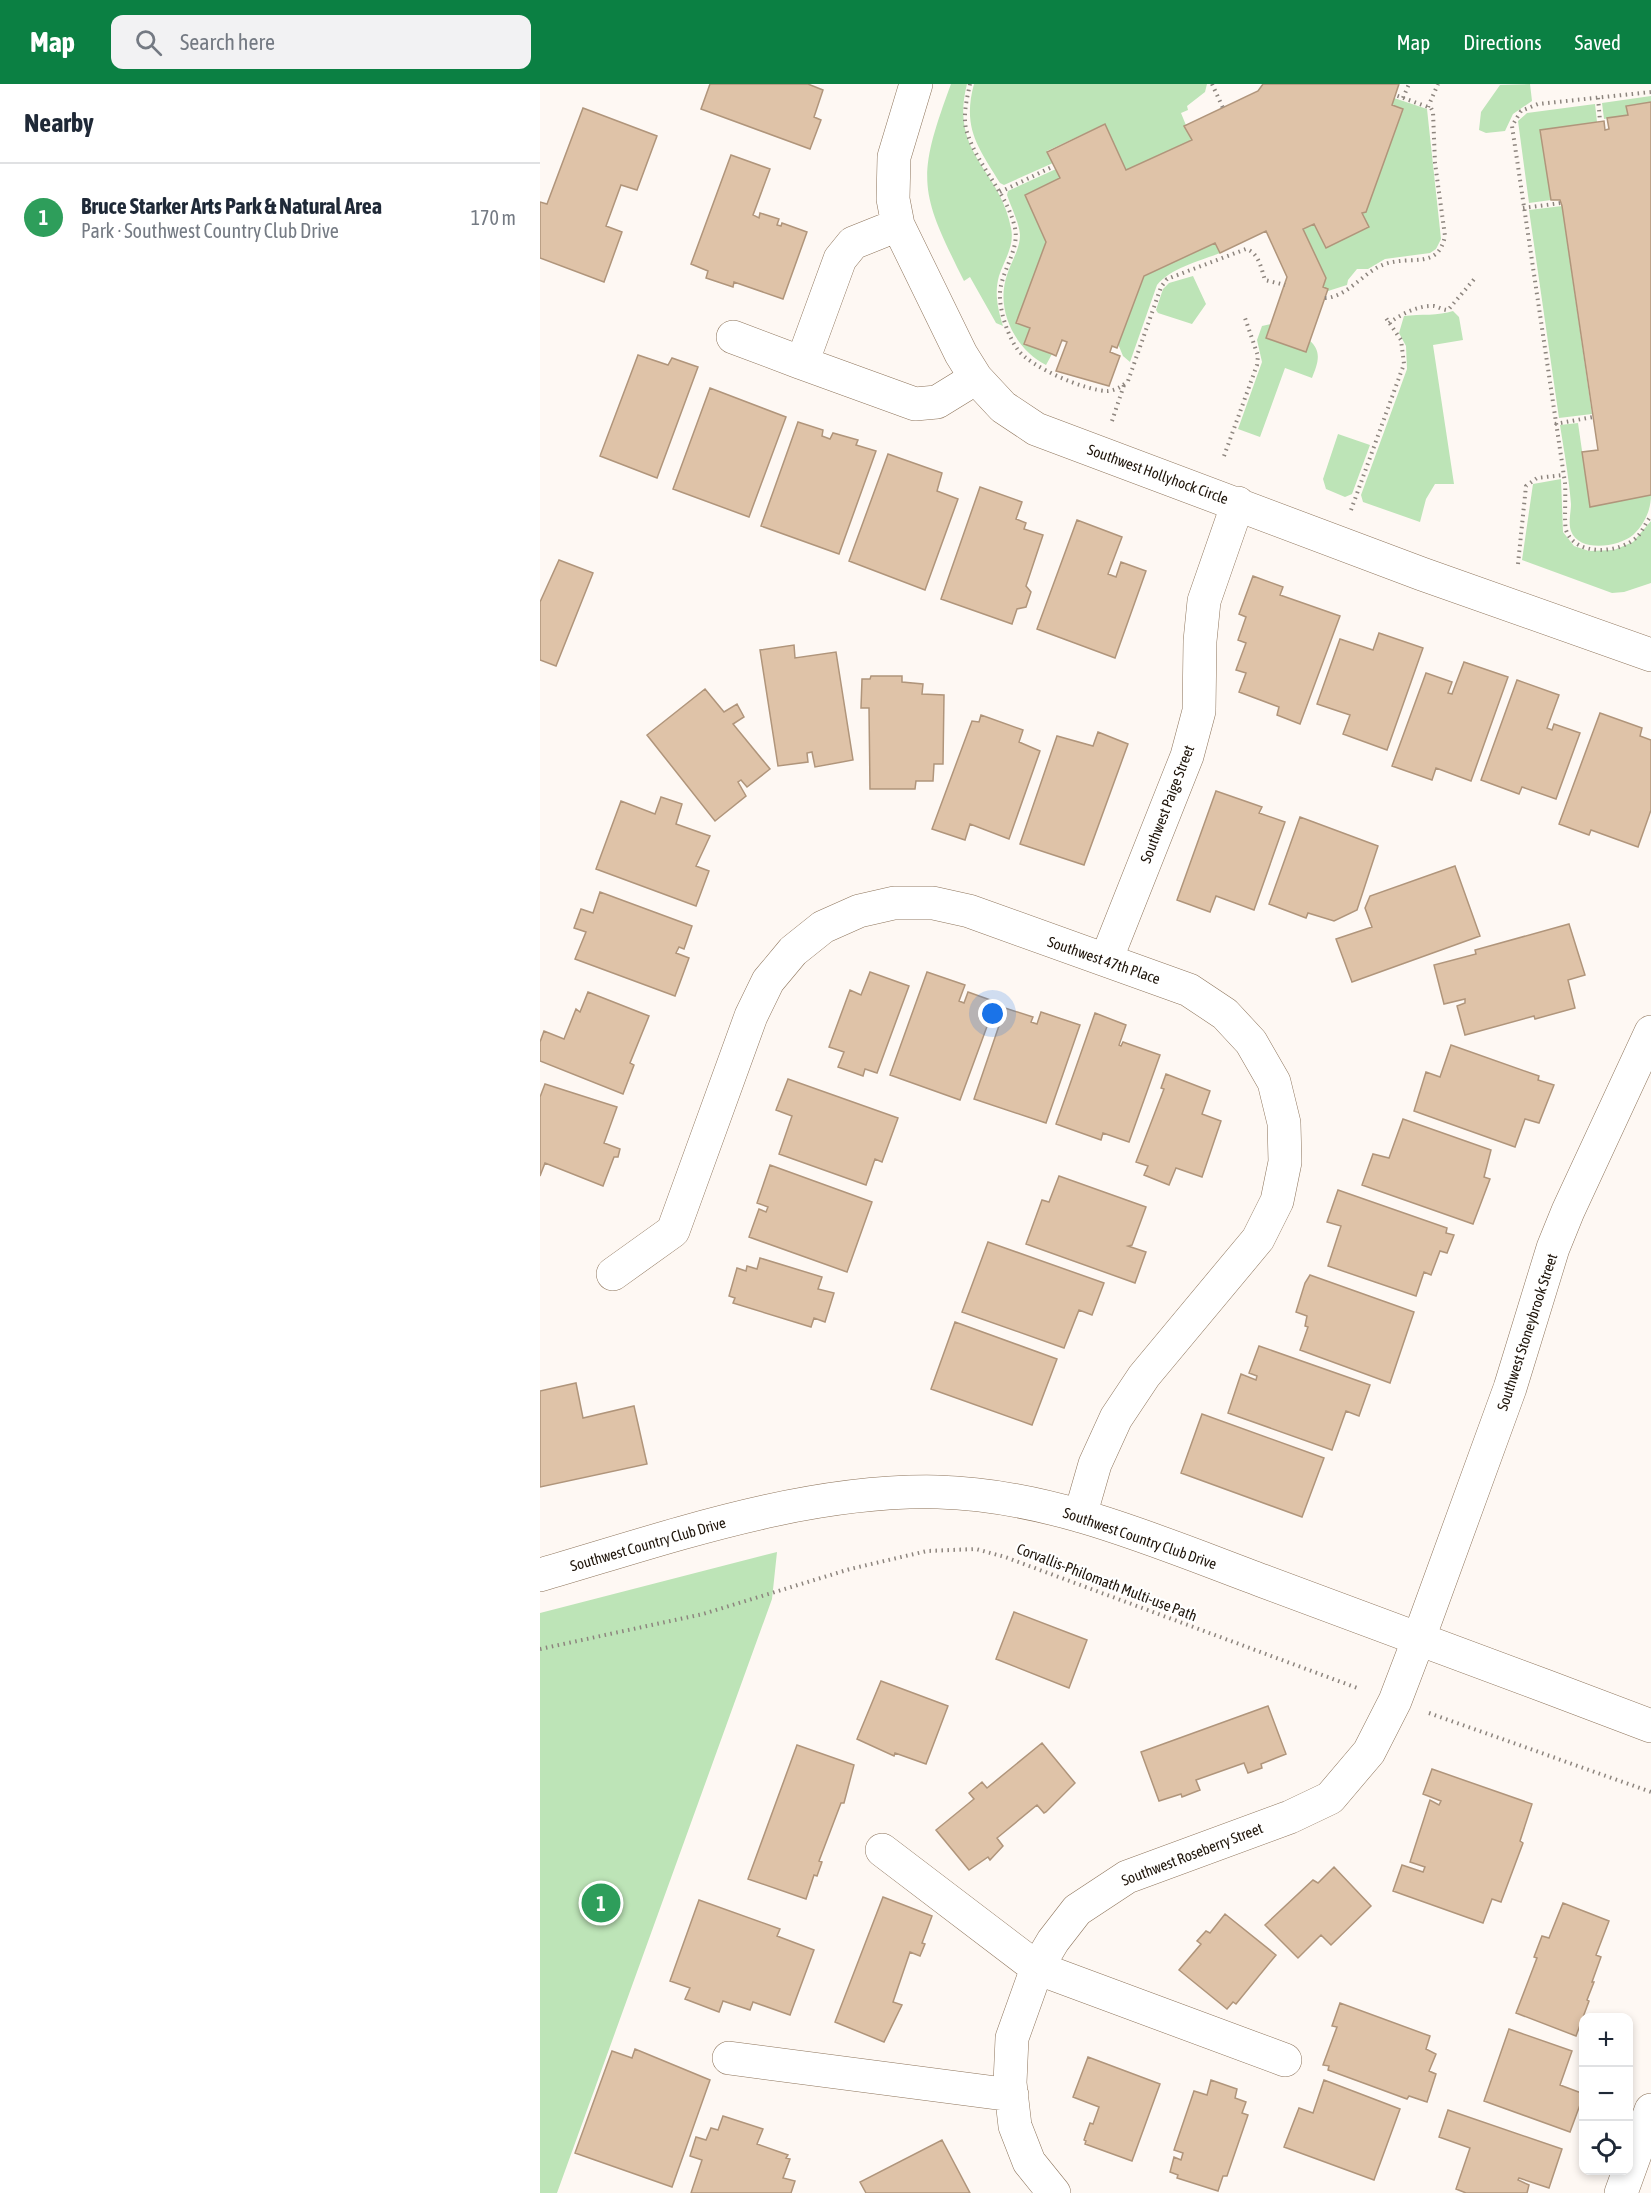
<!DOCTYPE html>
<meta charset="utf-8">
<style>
body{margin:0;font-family:"Asap Condensed",sans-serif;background:#f2f2f3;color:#1f2937}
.controls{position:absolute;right:18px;bottom:18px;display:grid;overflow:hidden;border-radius:12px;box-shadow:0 3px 9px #0003}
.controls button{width:54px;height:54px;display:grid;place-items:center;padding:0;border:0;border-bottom:2px solid #e0e1e3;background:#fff;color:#1f2937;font:30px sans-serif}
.you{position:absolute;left:453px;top:930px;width:21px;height:21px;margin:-15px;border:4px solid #fff;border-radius:50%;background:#1a73e8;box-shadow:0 0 0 9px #1a73e833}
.badge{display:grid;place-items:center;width:39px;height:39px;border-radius:50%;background:#0b8043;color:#fff;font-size:20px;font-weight:700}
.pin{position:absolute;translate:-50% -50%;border:3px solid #fff;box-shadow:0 2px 6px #0006}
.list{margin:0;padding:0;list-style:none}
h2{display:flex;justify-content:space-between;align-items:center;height:78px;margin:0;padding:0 24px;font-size:26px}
h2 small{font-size:20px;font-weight:400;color:#747a83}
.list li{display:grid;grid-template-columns:39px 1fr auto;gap:18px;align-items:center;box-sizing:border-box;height:108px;padding:0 24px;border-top:2px solid #e0e1e3}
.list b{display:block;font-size:22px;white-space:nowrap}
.list p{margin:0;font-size:20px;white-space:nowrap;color:#747a83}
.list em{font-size:20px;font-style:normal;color:#747a83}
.icon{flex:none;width:33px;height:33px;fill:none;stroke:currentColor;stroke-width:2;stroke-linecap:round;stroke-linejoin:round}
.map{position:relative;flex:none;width:1111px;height:2109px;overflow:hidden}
header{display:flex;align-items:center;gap:36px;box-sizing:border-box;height:84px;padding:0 30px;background:#0b8043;color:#fff}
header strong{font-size:28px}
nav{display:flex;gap:33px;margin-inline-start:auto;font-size:21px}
.search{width:420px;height:54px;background:#f2f2f3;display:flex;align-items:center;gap:15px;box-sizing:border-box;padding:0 21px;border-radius:12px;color:#747a83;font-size:22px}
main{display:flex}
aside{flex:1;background:#fff}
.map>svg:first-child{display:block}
.green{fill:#bde4b7}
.building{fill:#dfc3a8;stroke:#b0957b;stroke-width:1.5}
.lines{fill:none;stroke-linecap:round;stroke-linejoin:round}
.minor-casing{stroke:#8e755c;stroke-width:34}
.path{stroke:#8d857e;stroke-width:4;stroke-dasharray:1.5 4.5;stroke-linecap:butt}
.minor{stroke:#fff;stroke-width:33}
.labels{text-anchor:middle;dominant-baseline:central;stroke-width:4.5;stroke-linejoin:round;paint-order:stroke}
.street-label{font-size:15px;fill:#1f150b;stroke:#fff}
</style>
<header>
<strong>Map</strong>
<div class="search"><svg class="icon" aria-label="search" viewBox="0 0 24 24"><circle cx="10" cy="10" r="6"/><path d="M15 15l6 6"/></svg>Search here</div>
<nav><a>Map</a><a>Directions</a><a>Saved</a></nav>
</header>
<main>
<aside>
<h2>Nearby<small></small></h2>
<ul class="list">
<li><span class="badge" style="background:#2e9e5b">1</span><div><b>Bruce Starker Arts Park &amp; Natural Area</b><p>Park · Southwest Country Club Drive</p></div><em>170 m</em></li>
</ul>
</aside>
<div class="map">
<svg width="1111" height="2109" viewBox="0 0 1111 2109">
<rect width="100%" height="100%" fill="#fef8f3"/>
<path class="green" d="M411 0H427C409 70 460 85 471 144 475 162 464 176 459 192 454 210 458 225 463 242L456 239 430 193 424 197C379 107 376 95 411 0Z
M434 0H667L665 8 647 22 648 26 641 29 652 56 586 86 565 40 507 67 513 79 464 101 460 99C438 63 422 44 434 0Z
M990 0 992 17 973 30 965 47 946 49 939 46 941 28 960 1Z
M1111 12V18L1087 22 1088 31 1064 35 1062 19Z
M854 14 887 25 901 155 896 165 890 169 845 175 828 185H817L808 196 807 201 788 207 783 203 786 194 763 145 774 140 786 163 829 143 822 129 826 128Z
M1055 20 1057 38 1000 46 1011 116 989 119 978 37 987 29Z
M516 85 520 94 485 111 506 158 476 239 490 244 484 260 512 270 506 281C475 265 455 226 467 191 471 178 480 165 480 151 479 138 471 123 467 111L468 107Z
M1022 122 1052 330 1019 334 989 126Z
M675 159 680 169C660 177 631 184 617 201L590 278 583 272 578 260 604 192Z
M653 192 666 220 652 240 618 229 616 226 623 205 629 199Z
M913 227 919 233 923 256 893 261 914 400H895L886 415 880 438 823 418 821 411 867 285 866 262 859 249 864 232C880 230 899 232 913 227Z
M731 240 726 254 766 268 770 257C783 268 777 281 772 294L745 284 720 353 698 345 722 278 717 256 722 242Z
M1038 339 1050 422 1111 411C1111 425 1105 440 1093 451 1079 463 1039 469 1031 447 1028 439 1031 428 1031 420 1029 394 1024 367 1020 341Z
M798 350 830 361 812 410 805 413 786 405 783 395Z
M1021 395 1023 448 1034 462 1049 467 1074 466 1093 458 1111 437V499L1084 508 1072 509 982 476 993 400Z
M237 1468 232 1515 17 2109H0V1529Z"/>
<path class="building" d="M170 0H268L283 6 274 33 281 36 270 65 161 25Z
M723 0H859L852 21 863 25 826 128 822 129 829 143 786 164 774 140 763 145 786 194 783 203 788 205 766 268 726 254 747 193 726 147 680 169 675 159 604 192 577 264 572 262 570 268 580 272 569 302 516 287 527 258 522 256 516 272 512 270 484 260 490 244 476 239 506 158 485 111 520 94 507 68 565 40 586 86 652 56 644 42 718 7Z
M1111 18V411L1050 423 1042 368 1058 366 1022 122 1020 116H1011L1000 46 1064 37 1065 46 1069 45 1067 34 1088 31 1086 22Z
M43 24 117 52 97 106 81 101 66 142 82 148 64 198 0 174V118L7 120Z
M191 71 230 85 213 131 219 134 220 129 239 135 237 141 241 142 242 139 267 148 243 215 194 198 193 203 166 194 168 187 151 180Z
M98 271 128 281 132 274 158 283 117 394 60 372Z
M170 304 246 333 209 433 133 405Z
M258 338 283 346 282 352 290 355 293 349 318 356 316 361 336 367 299 470 221 442Z
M348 370 402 389 397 407 418 415 385 506 309 477Z
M440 403 482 418 476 435 486 439 484 445 503 451 486 502 491 508 486 523 477 525 472 540 401 515Z
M537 436 582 453 568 490 576 493 581 478 606 487 575 574 497 545Z
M19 476 53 489 16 582 0 576V518Z
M713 492 743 503 740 511 800 532 760 640 737 631 739 623 699 608 706 589 696 586 706 559 698 556 706 533 699 530Z
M839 549 883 564 847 666 803 650 810 631 777 620 800 555 833 566Z
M254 561 255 574 296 568 313 676 275 683 272 668 267 669 268 678 238 682 220 566Z
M924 578 968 593 931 697 896 684 892 696 852 682 886 589 912 598 908 609 912 610Z
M331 592H362V598L383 600 382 610 404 611 403 680H394L393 697H376L375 705H330L329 624H321L322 595H330Z
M977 596 1019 611 1007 644 1012 646 1014 640 1040 649 1016 715 982 703 979 710 941 696Z
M165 605 184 628 197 620 204 633 193 640 230 685 207 703 201 696 198 698 206 712 175 737 107 651Z
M1060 629 1102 644 1100 652 1111 656V726L1098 763 1051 746 1049 751 1019 740Z
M441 631 483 646 479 658 500 667 469 755 430 740 425 756 392 745 432 637 439 638Z
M558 648 588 660 544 781 480 760 517 652 553 662Z
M676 707 722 723 719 729 745 738 714 826 676 812 670 828 637 816Z
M121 713 142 720 136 740 170 752 156 782 169 787 156 822 56 785 81 717 115 730Z
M760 733 838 762 817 826 794 837 768 829 766 834 729 820Z
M915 782 940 852 812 898 796 855 832 843 825 824 830 812Z
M60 808 152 842 144 865 139 863 136 869 149 874 135 912 35 875 46 848 34 844 41 825 53 829Z
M1029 840 1045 891 1028 896 1035 924 995 935 994 932 925 951 917 922 925 919V915L904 920 894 881 936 870 935 866Z
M330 888 369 902 337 989 325 985 323 992 298 983 304 968 289 963 310 906 321 911Z
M387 888 425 901 419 917 424 919 428 908 456 918 420 1016 350 991Z
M48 908 109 932 90 979 94 981 83 1010 0 977V958L4 947 24 955 36 925 40 928Z
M465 924 493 933 491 938 497 940 501 928 540 941 506 1039 434 1015Z
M555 929 586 941 579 961 581 962 583 958 620 971 589 1058 563 1049 561 1056 516 1040Z
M911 961 999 992 998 996 1014 1001 999 1039 985 1035 975 1063 874 1027 886 988 900 993Z
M626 990 670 1007 662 1030 681 1037 662 1093 636 1084 629 1101 604 1091 608 1082 596 1078 624 1005 621 1004Z
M248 995 358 1034 342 1078 335 1075 326 1101 239 1070 252 1032 236 1026Z
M5 1000 77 1023 64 1059 80 1065 78 1073H74L63 1102 5 1079 0 1092V1013Z
M863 1035 951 1066 944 1093 950 1095 933 1140 822 1101 833 1070 849 1074Z
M230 1081 332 1118 307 1188 209 1153 219 1125 226 1128 228 1123 217 1119Z
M519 1092 606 1123 592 1161 588 1162 606 1168 595 1199 486 1160 502 1116 509 1118Z
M798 1106 907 1144 906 1149 914 1151 907 1169 900 1167 891 1191 884 1188 876 1212 788 1182 801 1142 787 1138Z
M448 1158 564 1199 552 1231 539 1226 524 1264 422 1228Z
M220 1174 282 1193 278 1205 294 1209 285 1238 274 1234 271 1243 193 1219 195 1214 189 1212 197 1184 206 1187 207 1182 217 1185Z
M770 1191 874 1228 850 1299 760 1266 768 1243 765 1242 767 1232 756 1228 765 1199Z
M415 1238 517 1275 492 1341 391 1305Z
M719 1262 830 1301 819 1332 806 1327 792 1366 688 1329 701 1290 716 1296 717 1292 709 1289Z
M36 1299 43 1334 94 1322 107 1380 0 1403V1307Z
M662 1330 784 1374 762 1433 641 1389Z
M474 1528 547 1556 529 1604 456 1575Z
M341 1597 408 1622 386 1680 355 1669 354 1672 317 1655Z
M728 1622 746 1670 721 1680 722 1684 708 1689 704 1679 656 1696 660 1706 642 1713 641 1710 619 1717 601 1668Z
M502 1659 535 1699 506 1728 504 1729 497 1721 457 1754 463 1762 450 1776 448 1773 429 1786 396 1746 434 1715 429 1709 442 1698 447 1704Z
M257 1661 314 1681 304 1719H301L279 1777 282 1778 277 1792 274 1791 266 1815 208 1795Z
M892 1685 992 1720 980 1757 983 1759 961 1818 952 1815 943 1839 853 1807 862 1781 883 1788 885 1783 870 1778 890 1716 899 1721 901 1717 883 1710Z
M794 1783 831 1822 791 1861 781 1851 758 1874 725 1841 773 1796 778 1799Z
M343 1813 392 1832 382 1859 385 1860 380 1872 370 1868 353 1918 362 1921 344 1958 295 1938Z
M159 1816 240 1845 237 1852 274 1866 250 1931 213 1918 210 1926 183 1917 179 1928 145 1915 150 1904 130 1897Z
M1023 1819 1069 1837 1056 1871 1061 1873 1052 1898H1054L1047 1916 1049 1917 1036 1952 976 1929 997 1874 994 1873 1002 1852 1009 1854Z
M685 1830 736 1871 696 1920 693 1918 687 1925 639 1886 661 1860 657 1857 666 1847 670 1849Z
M800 1919 890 1952 886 1965 896 1970 889 1987 896 1990 887 2018 869 2012 867 2015 788 1986 789 1982 783 1981 797 1943 792 1942Z
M969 1945 1032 1967 1020 2001 1044 2010 1030 2048 944 2017Z
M95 1965 170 1996 132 2103 35 2069 72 1967 92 1974Z
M548 1973 620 2000 592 2077 545 2060 546 2057 544 2056 550 2039 553 2040 559 2023 533 2013Z
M671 1996 697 2005 695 2014 706 2018 702 2029 708 2031 687 2092H683L678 2107 637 2094 638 2091 630 2088 634 2073 641 2076 643 2069 634 2066 654 2007 667 2011Z
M784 1996 860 2025 834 2096 744 2063 759 2024 773 2029Z
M908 2026 1022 2065 1009 2104 979 2094 978 2096 989 2101 987 2109H926L916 2105 930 2064 899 2053Z
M183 2032 223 2045 217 2060 248 2071 246 2074 250 2075 243 2094 255 2097 251 2109H151L162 2076 150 2072 156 2053 166 2056 171 2044 178 2046Z
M402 2056 430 2109H326L320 2098Z"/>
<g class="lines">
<defs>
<path id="minor" d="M376 0 354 73 353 115 358 141 421 270 436 294 463 323 496 345 882 490 1111 571
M358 141 313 159 300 175 262 279 375 320 397 318 436 294
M193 253 262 279
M566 876 647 672 659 627 660 557 664 517 698 419
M73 1190 133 1147 211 932 228 897 253 867 283 843 319 827 354 819H393L429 827 649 906 685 930 711 958 734 998 744 1039 745 1078 737 1117 718 1155 604 1292 576 1334 555 1380 540 1432
M0 1491C127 1454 264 1405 398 1408 512 1411 618 1458 723 1497 853 1545 982 1593 1111 1642
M342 1766 497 1884 745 1976
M189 1974 472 2011
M514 2109 489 2078 475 2042 470 1999 472 1954 497 1884 513 1857 537 1826 587 1793 750 1733 790 1714 829 1668 855 1617 879 1554 970 1304 1013 1164 1028 1127 1111 948
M1081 2109 1111 2026"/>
</defs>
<use href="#minor" class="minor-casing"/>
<path class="path" d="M430 0C427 14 423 30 426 45 436 81 467 108 475 144 480 168 458 190 460 215 461 231 468 252 478 266 492 284 546 307 568 307 577 306 582 302 588 297L621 203 627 195 706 165C719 169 721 184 725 196L745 201
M672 0 683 24
M1111 8 998 20 981 27 972 42 1025 399C1026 410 1024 439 1026 446 1035 473 1081 470 1098 452 1103 446 1106 438 1111 432
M863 14 869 0
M1058 14 1060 37
M888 23 898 0
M460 108 514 82
M983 124 1021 119
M785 214C808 213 824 187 845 180 871 171 898 186 905 152L895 79 893 28 891 24 855 11
M849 239C861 230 879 221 894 222 899 223 903 226 908 226L936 193
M572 337 584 301
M1015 340 1053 333
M684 372 717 281 718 272 705 234
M811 426 864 280 861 256 846 234
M978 480 986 402 997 394 1023 391
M0 1565 163 1530 310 1485 387 1467 436 1465 465 1473 820 1605
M889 1629 1111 1708"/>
<use href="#minor" class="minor"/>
</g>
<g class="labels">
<g class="street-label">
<text transform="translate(618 390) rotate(20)">Southwest Hollyhock Circle</text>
<text transform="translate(627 720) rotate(-69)">Southwest Paige Street</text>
<text transform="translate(564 876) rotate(19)">Southwest 47th Place</text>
<text transform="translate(987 1248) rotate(-72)">Southwest Stoneybrook Street</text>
<text transform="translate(600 1454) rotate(19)">Southwest Country Club Drive</text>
<text transform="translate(108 1460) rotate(-16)">Southwest Country Club Drive</text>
<text transform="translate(567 1498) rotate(21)">Corvallis-Philomath Multi-use Path</text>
<text transform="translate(652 1770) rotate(-21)">Southwest Roseberry Street</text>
</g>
</g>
</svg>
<div class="controls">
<button>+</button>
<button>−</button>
<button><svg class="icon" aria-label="locate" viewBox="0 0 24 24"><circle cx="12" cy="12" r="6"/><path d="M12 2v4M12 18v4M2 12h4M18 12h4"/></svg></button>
</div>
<div class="you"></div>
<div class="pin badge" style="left:61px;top:1819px;background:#2e9e5b">1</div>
</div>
</main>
